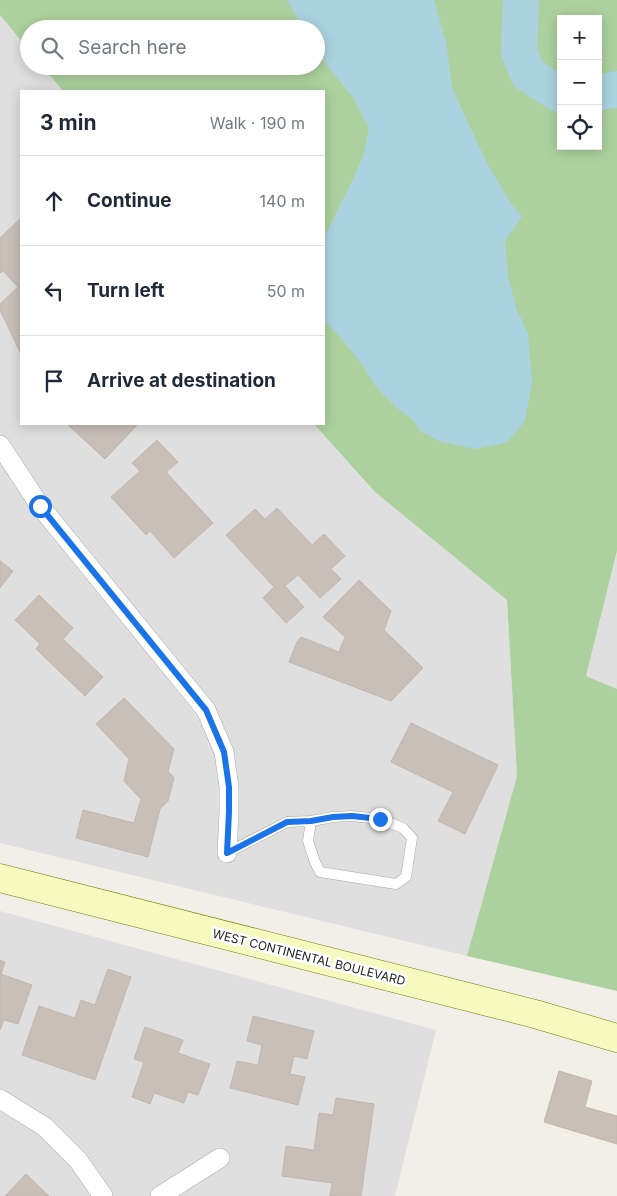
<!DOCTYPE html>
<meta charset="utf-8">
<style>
body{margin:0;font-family:Inter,sans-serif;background:#f6f6f7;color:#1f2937}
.controls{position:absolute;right:15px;top:15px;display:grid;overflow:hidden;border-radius:0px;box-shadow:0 2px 12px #0003}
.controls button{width:45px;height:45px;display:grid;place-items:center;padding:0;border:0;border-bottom:1px solid #e0e1e3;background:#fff;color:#1f2937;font:25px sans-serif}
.stop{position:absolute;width:15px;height:15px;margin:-11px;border:4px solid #1a73e8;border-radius:50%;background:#fff}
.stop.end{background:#1a73e8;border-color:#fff;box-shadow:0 1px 5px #0008}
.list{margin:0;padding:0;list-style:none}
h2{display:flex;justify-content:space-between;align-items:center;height:65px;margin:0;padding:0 20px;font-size:21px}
h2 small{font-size:16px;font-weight:400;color:#747a83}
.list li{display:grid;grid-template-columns:32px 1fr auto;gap:15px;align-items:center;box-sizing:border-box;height:90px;padding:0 20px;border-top:1px solid #e0e1e3}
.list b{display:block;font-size:19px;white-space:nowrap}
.list em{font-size:16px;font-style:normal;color:#747a83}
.icon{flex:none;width:28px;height:28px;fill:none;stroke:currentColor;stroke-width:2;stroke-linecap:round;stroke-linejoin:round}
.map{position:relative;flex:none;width:617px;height:1196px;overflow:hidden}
.search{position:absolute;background:#fff;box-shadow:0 2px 12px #0003;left:20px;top:20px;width:305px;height:55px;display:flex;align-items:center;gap:12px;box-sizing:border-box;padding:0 18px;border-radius:28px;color:#747a83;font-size:19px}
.panel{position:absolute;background:#fff;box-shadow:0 2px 12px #0003;left:20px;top:90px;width:305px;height:335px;border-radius:0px}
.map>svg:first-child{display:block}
.residential{fill:#e0dfdf}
.forest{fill:#add19e;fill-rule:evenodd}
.water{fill:#aad3df}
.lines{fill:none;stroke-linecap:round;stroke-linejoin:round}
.river{stroke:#aad3df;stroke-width:36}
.building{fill:#c7bfb8;stroke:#c4b6ab}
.lane-casing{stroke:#a9a9a9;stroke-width:11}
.street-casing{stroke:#a9a9a9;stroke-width:20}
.secondary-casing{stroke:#707d05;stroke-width:29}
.lane{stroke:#fff;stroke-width:10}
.street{stroke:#fff;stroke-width:19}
.secondary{stroke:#f7fabf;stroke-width:28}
.route{stroke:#1a73e8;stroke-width:6}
.labels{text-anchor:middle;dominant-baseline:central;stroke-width:5;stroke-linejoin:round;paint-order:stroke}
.street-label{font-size:12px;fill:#222;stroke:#fff}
</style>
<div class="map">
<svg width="617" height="1196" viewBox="0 0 617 1196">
<rect width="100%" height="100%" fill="#f2efe9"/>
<path class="residential" d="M0 15 29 50V66H42L63 91H21V424H314L375 492 507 599 517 776 467 956 0 843Z
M617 552V689L586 676Z
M0 911 436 1030 395 1196H0Z"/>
<path class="forest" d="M0 0H617V551L586 676 617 689V991L467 956 517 776 507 600 375 492 314 424H324V91H63L42 66H316V29H29V50L0 15ZM561 19H598V146H561Z"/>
<path class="water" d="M287 0H434L446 42 452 87 468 123 488 165 511 204 522 216 505 241 508 277 517 310 528 334 532 381 525 421 506 443 475 449 442 442 420 431 412 419 397 408 376 387 360 362 341 338 324 321V236L327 232 355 175 364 153 369 128 352 96 328 67 316 48V29H304Z"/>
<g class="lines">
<path class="river" d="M521 0 519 52 528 74 561 95
M598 93 617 89"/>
</g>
<path class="building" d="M21 218V354L0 310V304L18 287 3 271 0 273V238Z
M67 424H138L105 459Z
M157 440 178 462 166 472 213 523 174 558 150 531 146 535 111 497 140 471 132 463Z
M277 508 312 545 324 534 345 556 331 569 341 579 320 598 298 575 285 586 304 607 286 623 263 598 274 587 226 535 255 509 265 519Z
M0 561 13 571 0 588Z
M359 580 391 611 384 630 423 668 391 701 289 662 297 642 301 637 339 652 345 637 323 617Z
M39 595 73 628 63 639 103 677 85 696 36 649 40 644 15 620Z
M124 698 174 749 168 771 174 778 168 801 160 809 148 857 76 838 83 810 134 823 141 799 124 781 129 759 96 724Z
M411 723 498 765 465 834 438 821 453 792 391 762Z
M0 960 5 962 1 974 32 985 18 1024 4 1020 0 1030Z
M108 969 131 977 95 1080 22 1055 39 1006 75 1018 81 1000 95 1005Z
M253 1016 314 1031 307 1059 294 1056 290 1074 305 1077 298 1105 230 1088 237 1061 258 1065 262 1045 247 1041Z
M145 1027 183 1040 178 1053 210 1064 198 1095 188 1092 184 1103 154 1093 150 1104 132 1097 144 1062 134 1059Z
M559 1071 592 1081 585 1107 617 1116V1144L544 1122Z
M336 1098 374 1104 361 1196H330L332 1183 282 1176 286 1146 314 1150 319 1113 333 1115Z
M26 1174 49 1196H5Z"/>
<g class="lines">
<defs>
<path id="lane" d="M352 816 380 819 403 828 412 838 406 877 396 884 320 872 315 862 308 841 311 821 333 817Z
M227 853 287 822 311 821"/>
<path id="street" d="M0 445 40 506 206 710 224 752 229 787V812L227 853
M0 1099 45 1127 78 1160 103 1196
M160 1196 220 1158"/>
<path id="secondary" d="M0 878 535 1014 617 1038"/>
</defs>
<use href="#lane" class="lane-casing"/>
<use href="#street" class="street-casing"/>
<use href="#secondary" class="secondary-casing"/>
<use href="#lane" class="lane"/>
<use href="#street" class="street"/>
<use href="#secondary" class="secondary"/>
</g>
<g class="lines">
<path class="route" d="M40 506 206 710 224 752 229 787V812L227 853 287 822 311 821 333 817 352 816 380 819"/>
</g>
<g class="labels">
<g class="street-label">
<text transform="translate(309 957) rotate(14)">WEST CONTINENTAL BOULEVARD</text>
</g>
</g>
</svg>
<div class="controls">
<button>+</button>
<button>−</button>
<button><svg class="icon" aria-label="locate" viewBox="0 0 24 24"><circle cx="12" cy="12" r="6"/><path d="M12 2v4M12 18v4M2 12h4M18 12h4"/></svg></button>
</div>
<div class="stop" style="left:40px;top:506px"></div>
<div class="stop end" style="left:380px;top:819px"></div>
<div class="search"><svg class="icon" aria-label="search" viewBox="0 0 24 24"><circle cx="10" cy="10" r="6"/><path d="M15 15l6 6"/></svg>Search here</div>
<section class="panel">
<h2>3 min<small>Walk · 190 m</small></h2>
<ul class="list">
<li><svg class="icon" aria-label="ahead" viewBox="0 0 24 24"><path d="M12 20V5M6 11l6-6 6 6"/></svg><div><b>Continue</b></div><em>140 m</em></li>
<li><svg class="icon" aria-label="left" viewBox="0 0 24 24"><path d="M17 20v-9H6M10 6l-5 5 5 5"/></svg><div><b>Turn left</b></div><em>50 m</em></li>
<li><svg class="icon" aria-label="arrive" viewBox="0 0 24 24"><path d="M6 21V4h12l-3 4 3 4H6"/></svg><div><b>Arrive at destination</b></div></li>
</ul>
</section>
</div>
